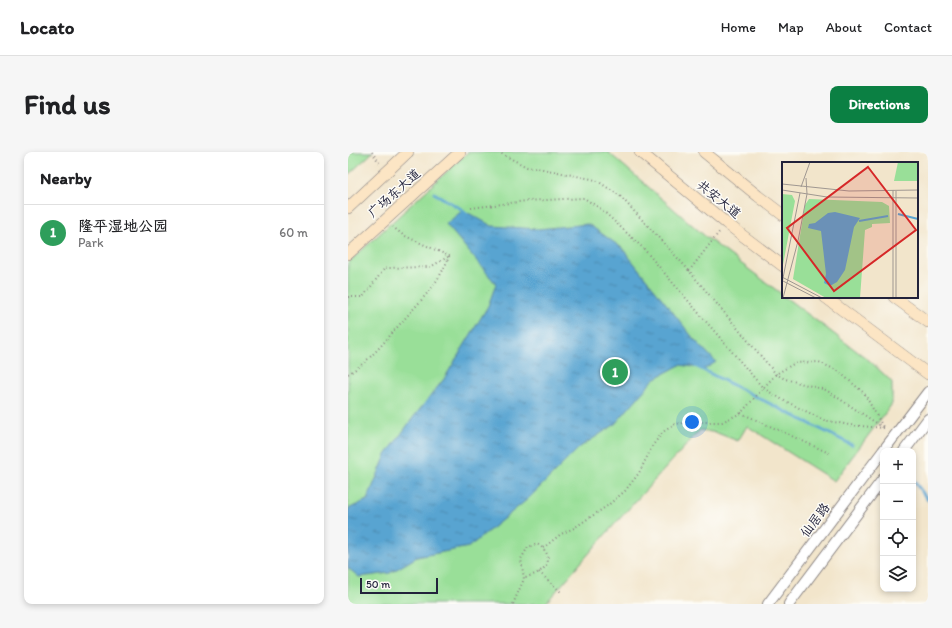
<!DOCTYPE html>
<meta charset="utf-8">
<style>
body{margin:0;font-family:Itim,"LXGW WenKai TC",sans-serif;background:#f6f6f6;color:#202124}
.controls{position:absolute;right:12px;bottom:12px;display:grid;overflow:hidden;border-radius:8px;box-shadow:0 2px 6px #0003}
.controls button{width:36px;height:36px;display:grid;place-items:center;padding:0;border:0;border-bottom:1px solid #e0e0e0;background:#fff;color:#202124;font:20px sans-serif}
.scale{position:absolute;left:12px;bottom:10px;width:78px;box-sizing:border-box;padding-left:4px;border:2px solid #22223b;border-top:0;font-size:11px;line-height:14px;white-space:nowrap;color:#22223b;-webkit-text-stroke:3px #fdfcf7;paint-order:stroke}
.you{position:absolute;left:344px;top:270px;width:14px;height:14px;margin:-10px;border:3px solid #fff;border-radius:50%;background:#1a73e8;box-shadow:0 0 0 6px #1a73e833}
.badge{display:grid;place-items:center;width:26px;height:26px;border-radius:50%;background:#0b8043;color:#fff;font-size:13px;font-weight:700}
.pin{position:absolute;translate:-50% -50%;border:2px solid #fff;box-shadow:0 1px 4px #0006}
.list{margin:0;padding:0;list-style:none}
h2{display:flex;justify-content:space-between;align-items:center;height:52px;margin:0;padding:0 16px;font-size:17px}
h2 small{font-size:13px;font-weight:400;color:#757577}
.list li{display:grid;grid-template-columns:26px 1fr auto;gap:12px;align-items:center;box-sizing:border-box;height:56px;padding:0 16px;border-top:1px solid #e0e0e0}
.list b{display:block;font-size:15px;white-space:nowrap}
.list p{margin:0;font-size:13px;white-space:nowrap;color:#757577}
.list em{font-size:13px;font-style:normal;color:#757577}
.icon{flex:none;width:22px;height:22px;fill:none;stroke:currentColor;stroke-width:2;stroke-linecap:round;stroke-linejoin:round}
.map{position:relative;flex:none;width:580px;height:452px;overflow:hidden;border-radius:8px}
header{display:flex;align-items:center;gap:24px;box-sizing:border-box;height:56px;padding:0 20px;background:#fff;border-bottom:1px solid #e0e0e0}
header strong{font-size:19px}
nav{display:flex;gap:22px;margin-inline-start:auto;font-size:14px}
.intro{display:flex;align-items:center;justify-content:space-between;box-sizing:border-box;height:96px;padding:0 24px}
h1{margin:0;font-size:28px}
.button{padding:10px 18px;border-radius:8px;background:#0b8043;color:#fff;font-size:14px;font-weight:700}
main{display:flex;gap:24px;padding:0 24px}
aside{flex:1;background:#fff;border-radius:8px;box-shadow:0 2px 6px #0003}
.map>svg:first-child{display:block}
.park{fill:#99df98;stroke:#5e806a}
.water{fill:url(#water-ripples);stroke:#3e6386}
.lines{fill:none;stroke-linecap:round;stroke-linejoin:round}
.stream{stroke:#59a4d1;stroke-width:3}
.tertiary-casing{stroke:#8a8483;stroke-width:12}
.secondary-casing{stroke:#8a8483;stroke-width:12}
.path{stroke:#8a8483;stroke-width:2;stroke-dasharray:1 3;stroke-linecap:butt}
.tertiary{stroke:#fff;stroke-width:10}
.secondary{stroke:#fce5c4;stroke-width:11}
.labels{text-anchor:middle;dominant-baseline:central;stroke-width:3;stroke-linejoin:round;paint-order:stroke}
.street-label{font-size:13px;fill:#22223b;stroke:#fdfcf7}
.inset-river{fill:none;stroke:#59a4d1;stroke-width:2}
.inset-road{fill:none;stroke:#9f9791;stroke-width:1}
.view{fill:#d62828;fill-opacity:0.15;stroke:#d62828;stroke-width:2}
.inset-edge{fill:none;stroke:#22223b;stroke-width:2}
</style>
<header>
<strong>Locato</strong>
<nav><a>Home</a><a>Map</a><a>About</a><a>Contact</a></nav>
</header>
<div class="intro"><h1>Find us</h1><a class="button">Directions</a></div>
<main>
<aside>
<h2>Nearby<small></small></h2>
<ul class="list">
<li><span class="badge" style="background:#2e9e5b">1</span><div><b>隆平湿地公园</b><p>Park</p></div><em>60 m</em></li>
</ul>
</aside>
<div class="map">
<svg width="580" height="452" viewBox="0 0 580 452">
<defs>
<pattern id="water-ripples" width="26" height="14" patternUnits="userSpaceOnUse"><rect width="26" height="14" fill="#59a4d1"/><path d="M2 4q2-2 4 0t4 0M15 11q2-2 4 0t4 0" fill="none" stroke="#4985ab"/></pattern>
</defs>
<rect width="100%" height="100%" fill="#fdfcf7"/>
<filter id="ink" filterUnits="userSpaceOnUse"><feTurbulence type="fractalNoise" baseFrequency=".025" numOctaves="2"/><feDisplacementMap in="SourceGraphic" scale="8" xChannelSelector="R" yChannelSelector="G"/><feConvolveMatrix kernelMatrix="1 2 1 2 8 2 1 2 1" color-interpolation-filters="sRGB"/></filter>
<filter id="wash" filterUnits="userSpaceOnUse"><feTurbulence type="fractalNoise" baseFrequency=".012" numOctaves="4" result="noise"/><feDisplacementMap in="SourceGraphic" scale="16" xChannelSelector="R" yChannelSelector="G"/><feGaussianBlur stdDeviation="0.9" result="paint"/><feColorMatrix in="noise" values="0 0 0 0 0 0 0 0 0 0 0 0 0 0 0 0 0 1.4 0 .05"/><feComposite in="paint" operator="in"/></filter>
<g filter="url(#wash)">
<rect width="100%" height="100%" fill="#f2e5cb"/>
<path class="park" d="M0 0H25L0 23Z
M120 0H260L358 85 435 143V145H437L522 209 544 230V252L486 329 399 274 390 289 369 281 352 278 257 383 197 452H0V111Z"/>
<path class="water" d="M115 58 144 74 190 77 240 72 274 96 346 187 368 210 357 217 332 213 306 227 266 273 232 295 181 346 121 395 69 405 42 421 11 425 0 416V357L19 348 38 303 64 267 96 227 140 154 148 132 98 72Z"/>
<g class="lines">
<path class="stream" d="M86 41 115 58 118 61
M347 214 504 293
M565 328 580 348"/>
</g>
</g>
<g filter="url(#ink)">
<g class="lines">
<defs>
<path id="tertiary" d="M535 299 580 240
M556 299 580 267
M420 452 535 299
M441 452 535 327"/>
<path id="secondary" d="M292 0 378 71 435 114
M356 0 410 44 435 63
M0 56 60 0
M0 102 112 0
M477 145 580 222
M546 145 580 170"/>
</defs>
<use href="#tertiary" class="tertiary-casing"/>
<use href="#secondary" class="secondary-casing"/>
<path class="path" d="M24 0 32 12
M150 0 179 15 195 17 248 28 272 44 337 114 428 222 437 227 478 238 536 276
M123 56 178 49 236 46 253 57 295 96 415 236 435 248 476 268 501 273 536 276
M341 119 372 79
M0 145H15L37 116 82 115 100 105
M0 222C22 209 36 190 53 171 71 150 92 131 101 104L55 83 45 75
M393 261 481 301
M195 396 213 382 226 376 259 354 277 339 291 321 305 293 315 280 327 272 341 270H374L393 261 428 222 447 211 471 210 490 219 516 241 535 275
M191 420 214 441
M165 452 176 427 173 407 180 395 189 392C201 399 205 411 191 420 186 423 180 424 176 427"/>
<use href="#tertiary" class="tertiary"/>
<use href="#secondary" class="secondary"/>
</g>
</g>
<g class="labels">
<g class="street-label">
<text transform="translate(46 41) rotate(-42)">广场东大道</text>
<text transform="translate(371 47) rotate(39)">共安大道</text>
<text transform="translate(467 368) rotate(-53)">仙居路</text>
</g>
</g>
<g transform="translate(434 10)">
<rect width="136" height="136" fill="#f2e5cb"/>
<path d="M116 0H136V19H112Z" fill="#99df98"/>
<path d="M0 32 10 33 13 39 0 108ZM27 37 100 40 107 44 108 61 90 62V65L83 68 78 136H44L11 117 23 43Z" fill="#99df98"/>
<path d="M53 50 78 56 72 65 63 108 55 120 48 124 42 121 44 112 39 69 26 66 27 62 33 61 46 51Z" fill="#59a4d1"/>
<path class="inset-river" d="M116 52 136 57M77 59 106 54"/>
<path class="inset-road" d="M0 22 67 29 136 28M19 25 28 0M0 28 45 35 136 36M114 29V136M0 115 40 136M1 119 34 136M0 121 18 31M1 136 16 79 25 32 24 16M111 136V28"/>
<path class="view" d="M86 5 134 68 52 129 5 66Z"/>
<rect width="136" height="136" class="inset-edge"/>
</g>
</svg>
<div class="controls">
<button>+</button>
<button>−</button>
<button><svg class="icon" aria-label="locate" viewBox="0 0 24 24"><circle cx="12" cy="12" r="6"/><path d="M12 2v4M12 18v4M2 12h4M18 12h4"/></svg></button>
<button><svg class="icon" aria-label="layers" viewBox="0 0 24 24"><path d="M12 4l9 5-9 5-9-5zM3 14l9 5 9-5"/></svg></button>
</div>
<div class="scale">50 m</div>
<div class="you"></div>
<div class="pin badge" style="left:267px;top:220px;background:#2e9e5b">1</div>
</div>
</main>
